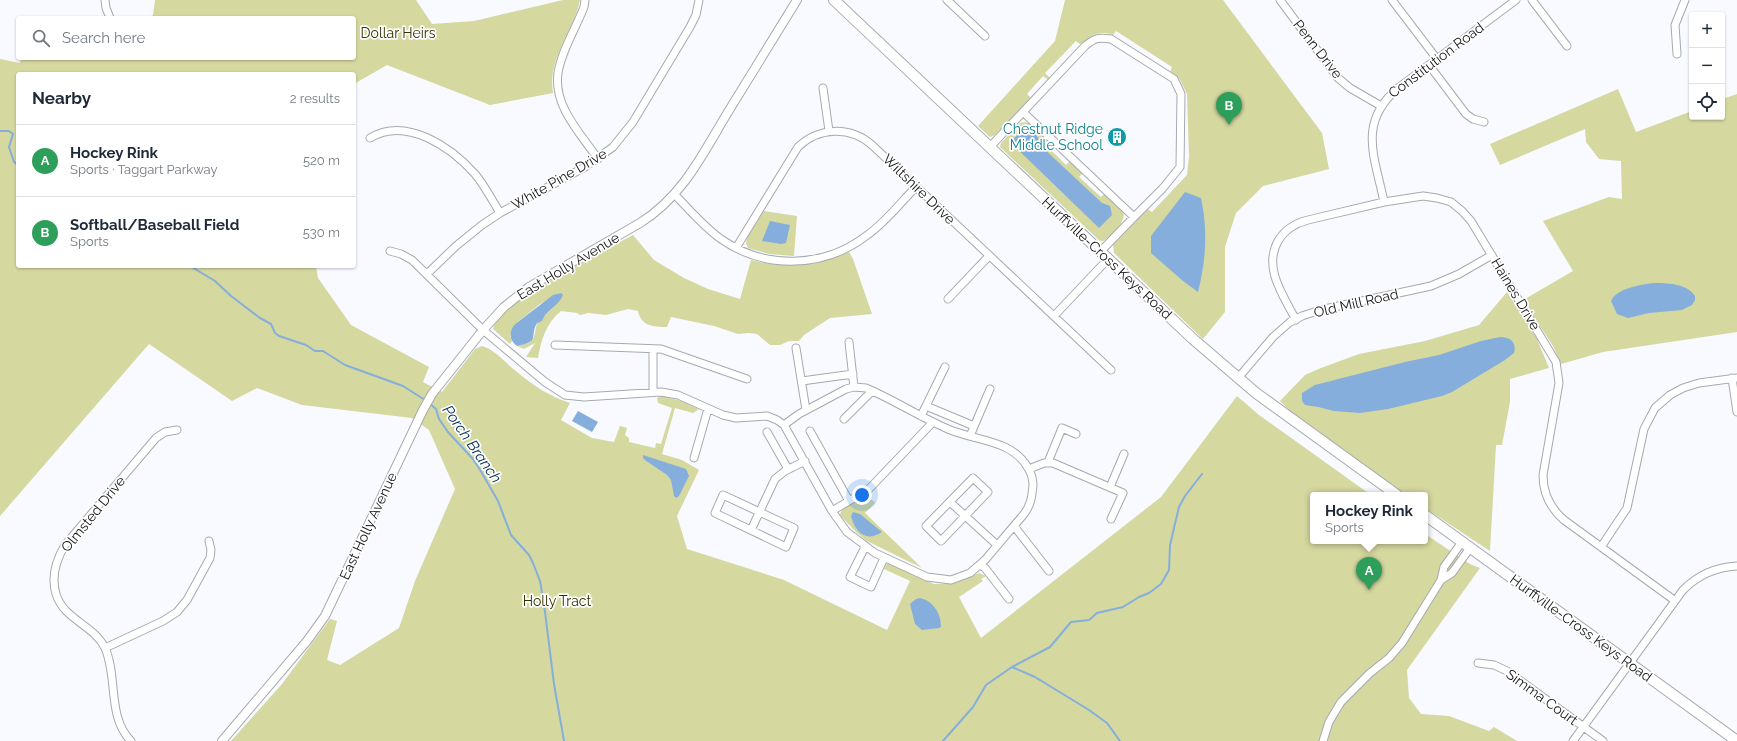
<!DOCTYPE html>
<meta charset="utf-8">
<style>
body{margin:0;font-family:Raleway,sans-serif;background:#f6f6f7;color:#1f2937}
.controls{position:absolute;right:12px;top:12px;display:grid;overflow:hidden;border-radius:4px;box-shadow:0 1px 3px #0004}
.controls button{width:36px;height:36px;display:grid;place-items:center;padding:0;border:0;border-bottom:1px solid #e0e1e3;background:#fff;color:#1f2937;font:20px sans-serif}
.you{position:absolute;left:862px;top:495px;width:14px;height:14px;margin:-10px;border:3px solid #fff;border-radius:50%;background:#1a73e8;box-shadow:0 0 0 6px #1a73e833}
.badge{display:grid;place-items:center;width:26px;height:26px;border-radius:50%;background:#0b8043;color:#fff;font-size:13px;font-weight:700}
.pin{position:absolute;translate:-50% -33px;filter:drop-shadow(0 1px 2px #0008)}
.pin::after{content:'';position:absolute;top:21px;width:14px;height:12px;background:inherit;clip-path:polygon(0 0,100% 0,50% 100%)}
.popup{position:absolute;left:1310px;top:492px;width:118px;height:52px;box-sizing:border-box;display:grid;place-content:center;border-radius:4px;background:#fff;filter:drop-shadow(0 1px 3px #0005);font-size:13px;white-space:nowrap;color:#747a83}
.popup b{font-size:15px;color:#1f2937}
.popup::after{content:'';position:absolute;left:50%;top:100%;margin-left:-8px;border:8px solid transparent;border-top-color:#fff}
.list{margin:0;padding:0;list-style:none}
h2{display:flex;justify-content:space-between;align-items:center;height:52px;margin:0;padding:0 16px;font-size:17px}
h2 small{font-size:13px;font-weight:400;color:#747a83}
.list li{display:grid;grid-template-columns:26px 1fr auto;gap:12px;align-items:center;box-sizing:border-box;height:72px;padding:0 16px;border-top:1px solid #e0e1e3}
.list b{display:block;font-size:15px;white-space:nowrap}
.list p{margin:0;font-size:13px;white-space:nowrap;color:#747a83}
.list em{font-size:13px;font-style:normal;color:#747a83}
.icon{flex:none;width:22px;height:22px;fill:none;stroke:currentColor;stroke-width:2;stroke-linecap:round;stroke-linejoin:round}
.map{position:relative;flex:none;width:1737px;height:741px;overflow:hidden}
.search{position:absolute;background:#fff;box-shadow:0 1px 3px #0004;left:16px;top:16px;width:340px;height:44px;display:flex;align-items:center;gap:10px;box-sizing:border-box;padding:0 14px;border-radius:4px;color:#747a83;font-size:15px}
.panel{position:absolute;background:#fff;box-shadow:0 1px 3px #0004;left:16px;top:72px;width:340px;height:196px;border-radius:4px}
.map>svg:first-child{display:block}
.green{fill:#d5d89f}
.water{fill:#85aedc}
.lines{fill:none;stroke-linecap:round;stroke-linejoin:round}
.stream{stroke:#85aedc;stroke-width:2}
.minor-casing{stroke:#a6a9b0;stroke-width:9}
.tertiary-casing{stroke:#a6a9b0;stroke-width:10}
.secondary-casing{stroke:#a6a9b0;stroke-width:12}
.minor{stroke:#fff;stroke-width:7}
.tertiary{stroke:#fff;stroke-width:8}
.secondary{stroke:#fff;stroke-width:10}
.labels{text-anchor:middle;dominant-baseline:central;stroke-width:3.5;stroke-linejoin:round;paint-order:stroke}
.park-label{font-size:14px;fill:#323302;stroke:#fff}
.street-label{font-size:14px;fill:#161619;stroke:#fff}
.culture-label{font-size:14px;fill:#0d838f;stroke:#fff;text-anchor:end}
.water-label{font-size:15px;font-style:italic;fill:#002a53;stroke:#fff}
</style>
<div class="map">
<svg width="1737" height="741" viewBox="0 0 1737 741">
<rect width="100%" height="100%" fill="#f8faff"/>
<path class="green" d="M155 0H416L432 24 474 21 563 0H580C574 32 547 58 553 93L490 105 387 65 354 84V74H18V266H316L318 278 351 325 429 367 423 382 442 392 475 349 482 346C496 350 505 363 517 372 534 386 549 396 570 403L561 420 592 438 614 442 620 426 627 428 625 435 629 438V442L655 448 656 443 661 444 672 408 658 403 657 398 661 396 681 401 699 409 693 413 675 408 662 454 682 460 699 470 677 516 687 549 784 580 887 630 910 581 884 569 887 563 934 584 956 583 979 573 986 576 981 579 983 581 959 597 981 638 1161 497 1237 396 1259 415 1371 495H1313V541H1425V534L1470 564 1480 568 1407 670 1409 698 1421 714 1449 716 1489 731 1494 727 1517 741H231L282 684 330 619 337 621 327 660 340 665 399 628 415 581 455 489 429 430 412 418 302 405 257 388 232 401 149 344 0 516V59L20 63 21 58H354V18H150L153 15Z
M1065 0H1223L1322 133 1329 169 1263 186 1236 213 1225 247V312L1203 339 1114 253 1113 245 1148 209 1152 212 1187 175 1189 156 1187 94 1179 78 1170 72 1172 67 1116 31 1113 35C1100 30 1090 35 1081 45L1076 41 1045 73 1050 78 1048 80 1043 76 1027 94 1031 98 995 135 990 137 978 126 1055 41Z
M1618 89 1636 132 1692 111V117H1722V99L1737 94V332L1603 352 1561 364 1553 346 1523 300 1573 271 1543 221 1609 197 1622 199 1621 161 1599 159 1586 142 1585 129 1500 165 1490 144Z
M1025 122 1032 124 1048 140 1045 144 1066 165 1070 161 1083 173 1079 177 1101 197 1105 193C1110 199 1120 205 1123 211 1127 222 1111 236 1103 241H1100L1000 147 1001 143 1020 123Z
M764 211 797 216 794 256 769 254 748 248 746 243 747 238Z
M633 235 654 260 684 278 708 289 740 299 751 260C785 269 816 266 849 252L853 259 872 314 830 318 804 335 799 341H789L780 345H770L757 334 749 333 738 334 714 326 671 317 667 327C653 327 641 326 638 311L628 309 606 315 588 313 580 315 577 313 561 311C546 323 541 340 538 358L526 357 535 343 524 349 517 346 528 343 534 337 537 323 555 306 561 293 558 294 540 304 514 325 510 336 512 341 510 344 493 329C497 303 607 249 633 235Z
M1507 292 1537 339 1549 368 1510 379V402L1502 445H1496L1490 551 1425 508V495H1406L1295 416 1280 401 1305 375 1321 368 1359 354 1425 341 1479 325Z
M868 496 875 503 865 513 922 568 867 541 857 533 840 515C842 504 859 500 868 496Z"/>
<path class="water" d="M1026 128 1035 131 1041 146 1102 203 1110 206 1112 215 1099 228 1012 144V140Z
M1185 192 1201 198C1208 231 1206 260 1198 292L1183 281 1151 253V236Z
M770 221 790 225 786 243 781 244 762 241Z
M1653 283C1666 283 1687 283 1695 296V300L1692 305 1682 310 1649 313 1628 318 1617 314 1611 301C1617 288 1640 285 1653 283Z
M561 293 563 295C559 306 545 311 542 321L537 323C529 337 541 341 517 346 509 340 509 333 514 325L553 295Z
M1500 337C1510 337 1517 342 1514 353L1505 360 1452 392 1442 396 1388 409 1360 413 1334 411 1318 407 1305 405 1302 401V393L1315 385 1405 362 1439 355 1481 341Z
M578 411 598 422 592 432 572 421Z
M643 455 686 469 689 476 679 496 676 498 674 496 671 480 667 475 645 460 643 458Z
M853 512 860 514 882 532C866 543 855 532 851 516Z
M920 598C933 601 941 613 941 627L939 628 922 630 915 624 910 604 916 599Z"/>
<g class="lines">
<path class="stream" d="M0 131H9L13 134 9 147 14 162 18 165
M190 266 215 281 231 296 260 318 271 324 275 333 279 336 306 345 315 351H323L345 365 403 386 425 400
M429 403 436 409 439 419 448 432 472 458 479 468 498 501 511 535 529 555 533 563 540 581 544 604 554 684 564 741
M1012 667 1035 677 1089 710 1107 723 1120 741
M943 741 973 707 986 685 1012 667 1050 647 1071 622 1089 620 1097 613 1123 607 1139 597 1149 593 1161 584 1169 570 1170 545 1179 507 1185 496 1202 474"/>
<defs>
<path id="minor" d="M105 0 106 8 110 18
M585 0 584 7C576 28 561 52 558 73 553 106 581 134 598 159
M947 0 985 36
M1280 0 1338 78 1350 88 1381 106
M1392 0 1437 59
M1532 0 1567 46
M1677 54 1675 25 1685 0
M1429 65 1466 114 1473 119 1484 122
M823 88 829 131
M1023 112 1134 217 1100 252
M370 138C406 116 451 147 475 174 485 186 492 200 500 213
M989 148 1085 46C1095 38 1098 37 1111 39L1174 79 1181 94 1180 167 1163 188 1134 217
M675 195C690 210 704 227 721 239 765 270 824 268 866 236 885 223 900 203 916 187
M1384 202C1375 157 1357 123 1398 88L1516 0
M736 248 798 147C819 127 850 126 872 145L1111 370
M390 251 401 254 412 260 483 330 545 382 565 395 584 397 661 392 678 395 723 415 736 418 767 416 777 420 784 425 799 414 846 389 854 387 866 388C894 400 920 417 948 429 975 441 1012 439 1028 468 1031 473 1033 478 1033 485 1032 496 1031 505 1024 514L985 560 970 573 951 580 927 577 875 553 847 532 832 511 784 425
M427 274 456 246 482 225 500 213 585 167 613 147 633 122 690 27 696 15 699 0
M948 299 989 256
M1054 316 1108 259
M1296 320C1283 295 1263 268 1278 241 1285 229 1296 223 1308 220L1384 202 1423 196 1437 198 1451 202 1462 211 1471 221 1556 362 1559 383 1543 475C1543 493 1550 508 1564 520L1674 600
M849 342 854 387
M555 345 661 349 747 379
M796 348 806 410
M1238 378 1273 337 1290 322 1302 316 1320 310 1431 286 1459 274 1492 255
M1732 378 1737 412
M802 381 853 374
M653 391V349
M926 406 974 426
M921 416 945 367
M844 419 872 391
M810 431 849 501
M767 432 788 469
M970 436 990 389
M694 458 708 409
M1048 462 1062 428 1076 434
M1029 469 1044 463H1053L1123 493 1111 519
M973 478 988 492 941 541 926 526Z
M1110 487 1124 454
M723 495 794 528 786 547 715 513Z
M950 502 997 545
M832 511 869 489 933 422
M1014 526 1049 571
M751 530 775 479 785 471 805 461
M865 547 850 577 871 587 884 558
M1601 547 1627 508 1644 429 1655 408 1670 395 1683 388 1699 383 1737 378
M980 565 985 568 1009 599
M1441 580 1452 573 1470 548
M105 648 163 621 177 612 187 600 210 558 211 550 209 541
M1478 663 1494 665 1507 671 1603 741
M131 741C107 717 118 677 105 648 94 625 64 620 56 594 51 577 56 560 65 545L156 438 165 432 177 430
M1323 741 1329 722 1341 702 1370 673 1389 658 1402 643 1441 580 1444 567 1462 542
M1573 741 1683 590C1698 575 1716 567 1737 566"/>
<path id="tertiary" d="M222 741 307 641 325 616 423 410 432 394 483 330 504 307 529 287 640 223C683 196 702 155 728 112 751 75 774 37 797 0"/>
<path id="secondary" d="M834 0 1193 339 1256 393 1397 495
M1425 515 1737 741"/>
</defs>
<use href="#minor" class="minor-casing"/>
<use href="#tertiary" class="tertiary-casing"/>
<use href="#secondary" class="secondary-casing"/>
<use href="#minor" class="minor"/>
<use href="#tertiary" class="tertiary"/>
<use href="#secondary" class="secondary"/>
</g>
<defs>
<symbol id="building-disc" viewBox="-11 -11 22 22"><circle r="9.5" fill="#0f9aa8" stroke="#fff"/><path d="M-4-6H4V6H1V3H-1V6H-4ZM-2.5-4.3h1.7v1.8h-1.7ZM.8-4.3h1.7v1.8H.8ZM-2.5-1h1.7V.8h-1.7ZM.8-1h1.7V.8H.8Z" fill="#fff"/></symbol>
</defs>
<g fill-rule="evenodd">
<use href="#building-disc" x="1106" y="126" width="22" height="22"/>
</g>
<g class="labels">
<g class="park-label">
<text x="398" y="33">Dollar Heirs</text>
<text x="557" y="601">Holly Tract</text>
</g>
<g class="street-label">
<text transform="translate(1318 49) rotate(52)">Penn Drive</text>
<text transform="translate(1436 60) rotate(-37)">Constitution Road</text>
<text transform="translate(559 179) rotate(-30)">White Pine Drive</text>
<text transform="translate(919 189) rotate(44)">Wiltshire Drive</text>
<text transform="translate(1107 258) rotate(43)">Hurffville-Cross Keys Road</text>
<text transform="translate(568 266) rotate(-31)">East Holly Avenue</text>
<text transform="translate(1516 294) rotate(59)">Haines Drive</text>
<text transform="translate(1356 303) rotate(-13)">Old Mill Road</text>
<text transform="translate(93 514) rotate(-51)">Olmsted Drive</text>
<text transform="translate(368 526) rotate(-65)">East Holly Avenue</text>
<text transform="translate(1581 628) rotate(36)">Hurffville-Cross Keys Road</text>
<text transform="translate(1542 697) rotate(36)">Simma Court</text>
</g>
<g class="culture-label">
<text x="1103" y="129">Chestnut Ridge<tspan x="1103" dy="16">Middle School</tspan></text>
</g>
<g class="water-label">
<text transform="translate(472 444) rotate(55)">Porch Branch</text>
</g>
</g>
</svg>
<div class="controls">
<button>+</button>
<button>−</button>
<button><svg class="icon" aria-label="locate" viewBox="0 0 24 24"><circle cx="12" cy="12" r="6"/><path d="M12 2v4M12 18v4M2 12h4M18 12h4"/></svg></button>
</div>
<div class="you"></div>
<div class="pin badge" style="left:1369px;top:590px;background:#2e9e5b">A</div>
<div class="popup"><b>Hockey Rink</b>Sports</div>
<div class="pin badge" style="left:1229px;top:125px;background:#2e9e5b">B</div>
<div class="search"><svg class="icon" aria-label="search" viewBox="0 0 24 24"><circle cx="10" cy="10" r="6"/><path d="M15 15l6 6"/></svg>Search here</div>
<section class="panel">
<h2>Nearby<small>2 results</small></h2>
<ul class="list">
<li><span class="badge" style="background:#2e9e5b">A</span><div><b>Hockey Rink</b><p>Sports · Taggart Parkway</p></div><em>520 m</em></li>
<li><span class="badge" style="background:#2e9e5b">B</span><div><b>Softball/Baseball Field</b><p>Sports</p></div><em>530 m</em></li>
</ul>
</section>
</div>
